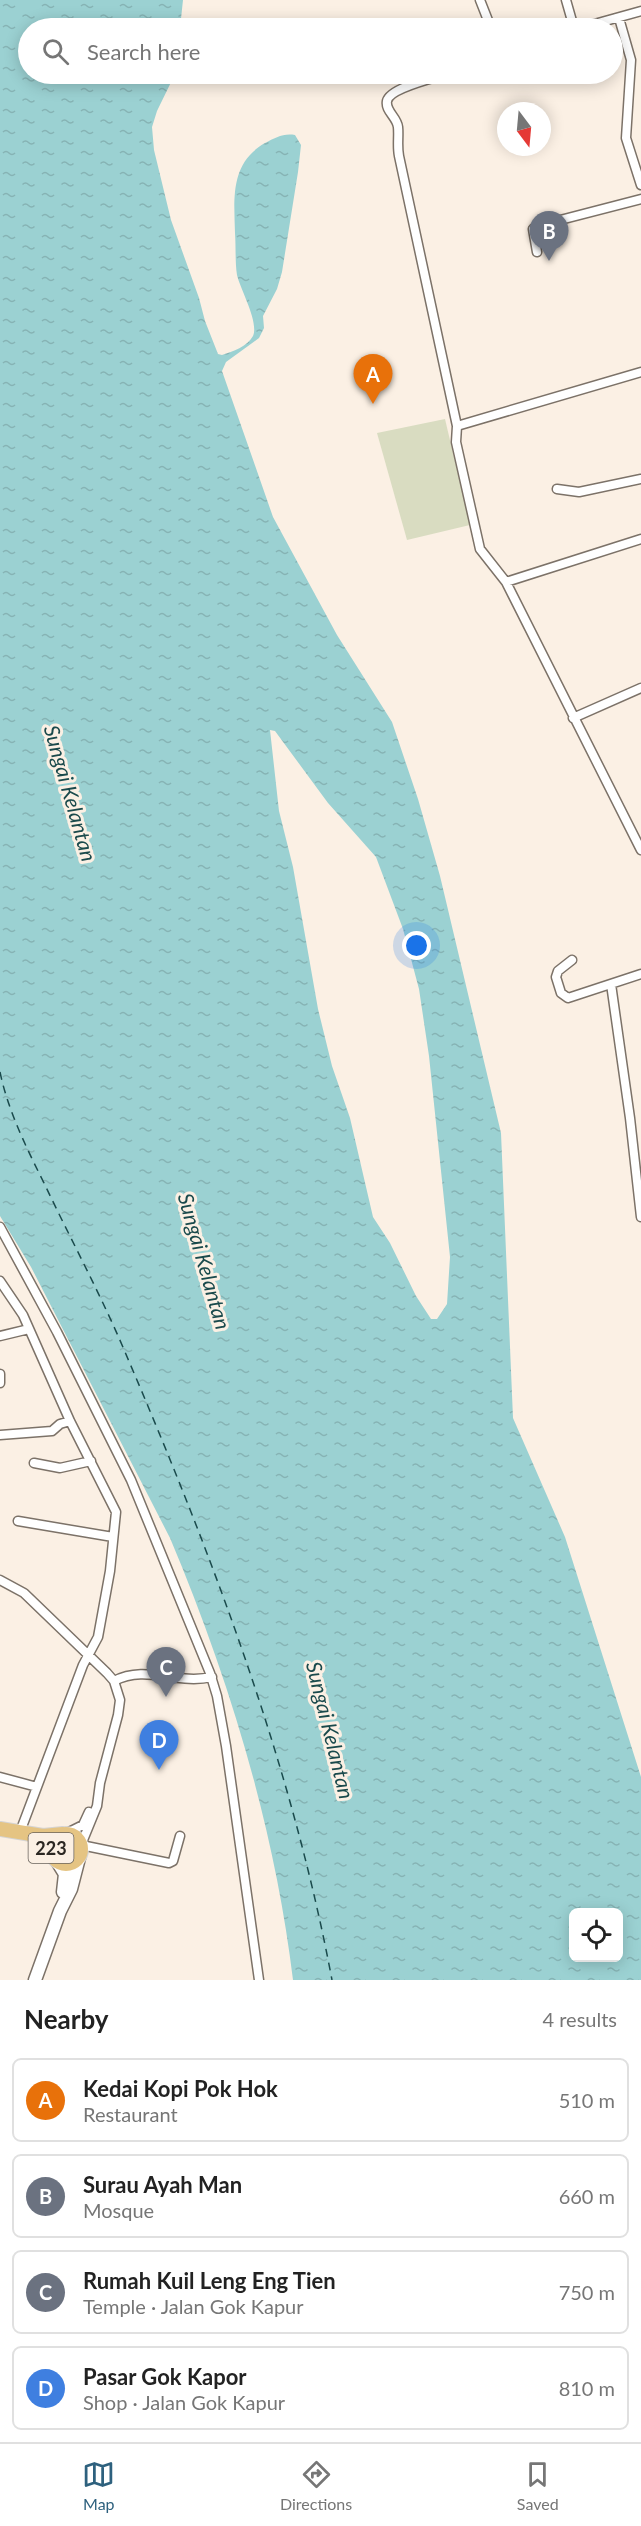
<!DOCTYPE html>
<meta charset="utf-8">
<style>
body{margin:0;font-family:Lato,sans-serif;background:#f6f6f6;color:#222}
.controls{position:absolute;right:18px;bottom:18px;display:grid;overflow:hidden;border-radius:9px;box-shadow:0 3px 15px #0003}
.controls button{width:54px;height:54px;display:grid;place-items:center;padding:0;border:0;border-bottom:2px solid #e0e0e0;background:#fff;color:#222;font:30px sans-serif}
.compass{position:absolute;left:497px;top:102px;width:54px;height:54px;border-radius:50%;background:#fff;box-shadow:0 3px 15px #0003;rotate:164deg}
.you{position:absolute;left:417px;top:946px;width:21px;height:21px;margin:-15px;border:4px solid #fff;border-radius:50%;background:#1a73e8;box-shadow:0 0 0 9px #1a73e833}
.badge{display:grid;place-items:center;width:39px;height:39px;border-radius:50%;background:#2e617e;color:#fff;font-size:20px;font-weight:700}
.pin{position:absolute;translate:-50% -50px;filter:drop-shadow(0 2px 3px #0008)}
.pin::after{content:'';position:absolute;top:32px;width:21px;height:18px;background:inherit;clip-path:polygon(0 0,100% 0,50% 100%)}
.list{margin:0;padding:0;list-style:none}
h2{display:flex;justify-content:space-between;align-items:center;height:78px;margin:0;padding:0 24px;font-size:26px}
h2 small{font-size:20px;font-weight:400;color:#767676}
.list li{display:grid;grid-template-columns:39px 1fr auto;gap:18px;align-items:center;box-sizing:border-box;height:84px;margin:0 12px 12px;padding:0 12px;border:2px solid #e0e0e0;border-radius:9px}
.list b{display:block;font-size:22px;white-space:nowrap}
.list p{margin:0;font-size:20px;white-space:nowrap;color:#767676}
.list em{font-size:20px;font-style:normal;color:#767676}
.icon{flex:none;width:33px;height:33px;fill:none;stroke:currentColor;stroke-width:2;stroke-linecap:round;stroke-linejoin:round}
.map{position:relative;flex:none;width:641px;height:1980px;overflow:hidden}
.search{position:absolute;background:#fff;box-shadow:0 3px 15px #0003;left:18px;right:18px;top:18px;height:66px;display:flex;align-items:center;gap:15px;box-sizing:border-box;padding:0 21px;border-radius:33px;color:#767676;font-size:22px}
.sheet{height:462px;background:#fff}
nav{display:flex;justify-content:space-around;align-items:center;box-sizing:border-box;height:84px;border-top:2px solid #e0e0e0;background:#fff;font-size:16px;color:#767676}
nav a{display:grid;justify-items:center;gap:3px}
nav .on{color:#2e617e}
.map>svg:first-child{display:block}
.grass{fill:#d9dcc1}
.water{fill:url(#water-ripples);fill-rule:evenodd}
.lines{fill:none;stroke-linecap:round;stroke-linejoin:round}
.ferry{stroke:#1a4a4c;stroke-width:1.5;stroke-dasharray:8 6;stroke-linecap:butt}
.minor-casing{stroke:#7c7268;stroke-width:11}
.secondary-casing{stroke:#7c7268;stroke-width:15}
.primary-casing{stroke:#d5d4d3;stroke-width:16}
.minor{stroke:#fff;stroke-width:8}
.secondary{stroke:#fff;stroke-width:12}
.primary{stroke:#e5c483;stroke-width:14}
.labels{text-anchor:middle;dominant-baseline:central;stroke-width:6;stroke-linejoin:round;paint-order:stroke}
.shield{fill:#fbf0e4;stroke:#69635c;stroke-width:1.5}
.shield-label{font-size:18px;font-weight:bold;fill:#2b2722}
.water-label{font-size:21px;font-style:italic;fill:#1a4a4c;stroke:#fbf0e4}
</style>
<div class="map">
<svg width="641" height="1980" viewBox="0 0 641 1980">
<defs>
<pattern id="water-ripples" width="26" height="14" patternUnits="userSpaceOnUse" patternTransform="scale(1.5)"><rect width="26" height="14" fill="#9bd1d2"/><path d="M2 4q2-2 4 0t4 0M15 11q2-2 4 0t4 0" fill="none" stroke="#86b3b4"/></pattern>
</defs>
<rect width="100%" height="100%" fill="#fbf0e4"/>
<path class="grass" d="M445 419 470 525 407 540 377 433Z"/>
<path class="water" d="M0 0H183L180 28H28V74H175L157 111 152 127 154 150 171 220 199 298 205 321 218 354 222 355C233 351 247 347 253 336 259 322 241 291 237 275 235 262 236 247 235 233 234 198 230 163 265 143 275 138 283 133 295 135L301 145 298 172 282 272 277 289 263 316 264 328 259 338 226 362 222 371 273 517 337 635 392 722 418 799 440 876 501 1133 513 1418 565 1537 641 1777V1980H293C275 1829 229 1678 170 1538L31 1267 0 1216ZM270 730 275 731 328 803 376 857 403 929 419 989 429 1056 450 1257 447 1304 437 1319H431L416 1296 390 1243 373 1217 350 1118 332 1066 318 1009 293 867 279 811ZM574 1912H618V1958H574Z"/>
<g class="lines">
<path class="ferry" d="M0 1072C8 1111 27 1149 45 1185 71 1240 101 1295 125 1352 212 1555 291 1762 332 1980"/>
<defs>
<path id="minor" d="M480 0 491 28
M566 0 574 28
M619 18 631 60 626 138 641 185
M580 28 641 11
M447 74C434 78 390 88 387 101 385 111 397 117 398 127 399 136 397 146 399 156L457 426 456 442 480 549 506 582 641 850
M537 252 533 229 537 226 641 199
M457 426 641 372
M557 489 579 492 641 479
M506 582 641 539
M573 718 641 688
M572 960 558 971 556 977 561 993 568 998 641 974
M611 984 630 1118 641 1217
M0 1227 57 1332 131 1480 210 1673 217 1696 226 1746 259 1980
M0 1281 23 1315 70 1421 116 1512 110 1571 98 1637 83 1665 20 1832
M0 1336 29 1329
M0 1374V1383
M0 1435 52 1431 60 1424 70 1421
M34 1463 60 1468 91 1461
M18 1521 113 1537
M0 1580 24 1593 107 1673 114 1681 120 1700 118 1715 100 1783 97 1806 81 1845 169 1863 173 1861 180 1836
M114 1681C146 1664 176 1685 212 1677
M0 1777 37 1787
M65 1834 83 1825 89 1812"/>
<path id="secondary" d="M57 1861 65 1874 63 1892
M35 1980 60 1911 71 1889 79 1858"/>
<path id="primary" d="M0 1829 43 1836 63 1834
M51 1849a15 15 0 1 1 30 0a15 15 0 1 1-30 0Z"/>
</defs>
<use href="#minor" class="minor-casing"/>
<use href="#secondary" class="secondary-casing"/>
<use href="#primary" class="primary-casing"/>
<use href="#minor" class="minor"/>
<use href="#secondary" class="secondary"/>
<use href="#primary" class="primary"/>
</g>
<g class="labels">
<rect class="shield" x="28.5" y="1833" width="45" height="30" rx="4.5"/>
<g class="shield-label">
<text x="51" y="1848">223</text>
</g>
<g class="water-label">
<text transform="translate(71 793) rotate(74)">Sungai Kelantan</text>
<text transform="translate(205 1261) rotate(74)">Sungai Kelantan</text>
<text transform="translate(331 1730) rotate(76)">Sungai Kelantan</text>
</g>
</g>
</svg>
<div class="controls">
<button><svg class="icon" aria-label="locate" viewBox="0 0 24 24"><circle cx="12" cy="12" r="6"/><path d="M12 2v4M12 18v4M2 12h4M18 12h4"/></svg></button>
</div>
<svg class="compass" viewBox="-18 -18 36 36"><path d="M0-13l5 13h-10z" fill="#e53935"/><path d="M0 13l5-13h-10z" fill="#767676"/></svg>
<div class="you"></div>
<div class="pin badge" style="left:373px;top:404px;background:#e8710a">A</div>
<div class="pin badge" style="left:549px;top:261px;background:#6b7280">B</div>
<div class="pin badge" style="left:166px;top:1697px;background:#6b7280">C</div>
<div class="pin badge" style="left:159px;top:1770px;background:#3f7fe0">D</div>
<div class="search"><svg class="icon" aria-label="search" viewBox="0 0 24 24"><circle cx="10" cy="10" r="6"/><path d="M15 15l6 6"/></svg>Search here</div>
</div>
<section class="sheet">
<h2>Nearby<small>4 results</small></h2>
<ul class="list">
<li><span class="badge" style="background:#e8710a">A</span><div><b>Kedai Kopi Pok Hok</b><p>Restaurant</p></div><em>510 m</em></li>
<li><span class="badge" style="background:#6b7280">B</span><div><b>Surau Ayah Man</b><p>Mosque</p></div><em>660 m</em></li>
<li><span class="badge" style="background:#6b7280">C</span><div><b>Rumah Kuil Leng Eng Tien</b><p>Temple · Jalan Gok Kapur</p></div><em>750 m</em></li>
<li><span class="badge" style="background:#3f7fe0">D</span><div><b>Pasar Gok Kapor</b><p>Shop · Jalan Gok Kapur</p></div><em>810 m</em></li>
</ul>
</section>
<nav>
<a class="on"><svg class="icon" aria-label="map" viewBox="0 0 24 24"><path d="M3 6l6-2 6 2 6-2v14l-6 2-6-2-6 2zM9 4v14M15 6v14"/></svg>Map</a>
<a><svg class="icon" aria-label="directions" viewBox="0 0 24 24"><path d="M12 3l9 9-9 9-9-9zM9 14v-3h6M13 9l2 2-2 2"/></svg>Directions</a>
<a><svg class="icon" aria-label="saved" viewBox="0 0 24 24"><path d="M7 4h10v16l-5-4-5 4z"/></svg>Saved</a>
</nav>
